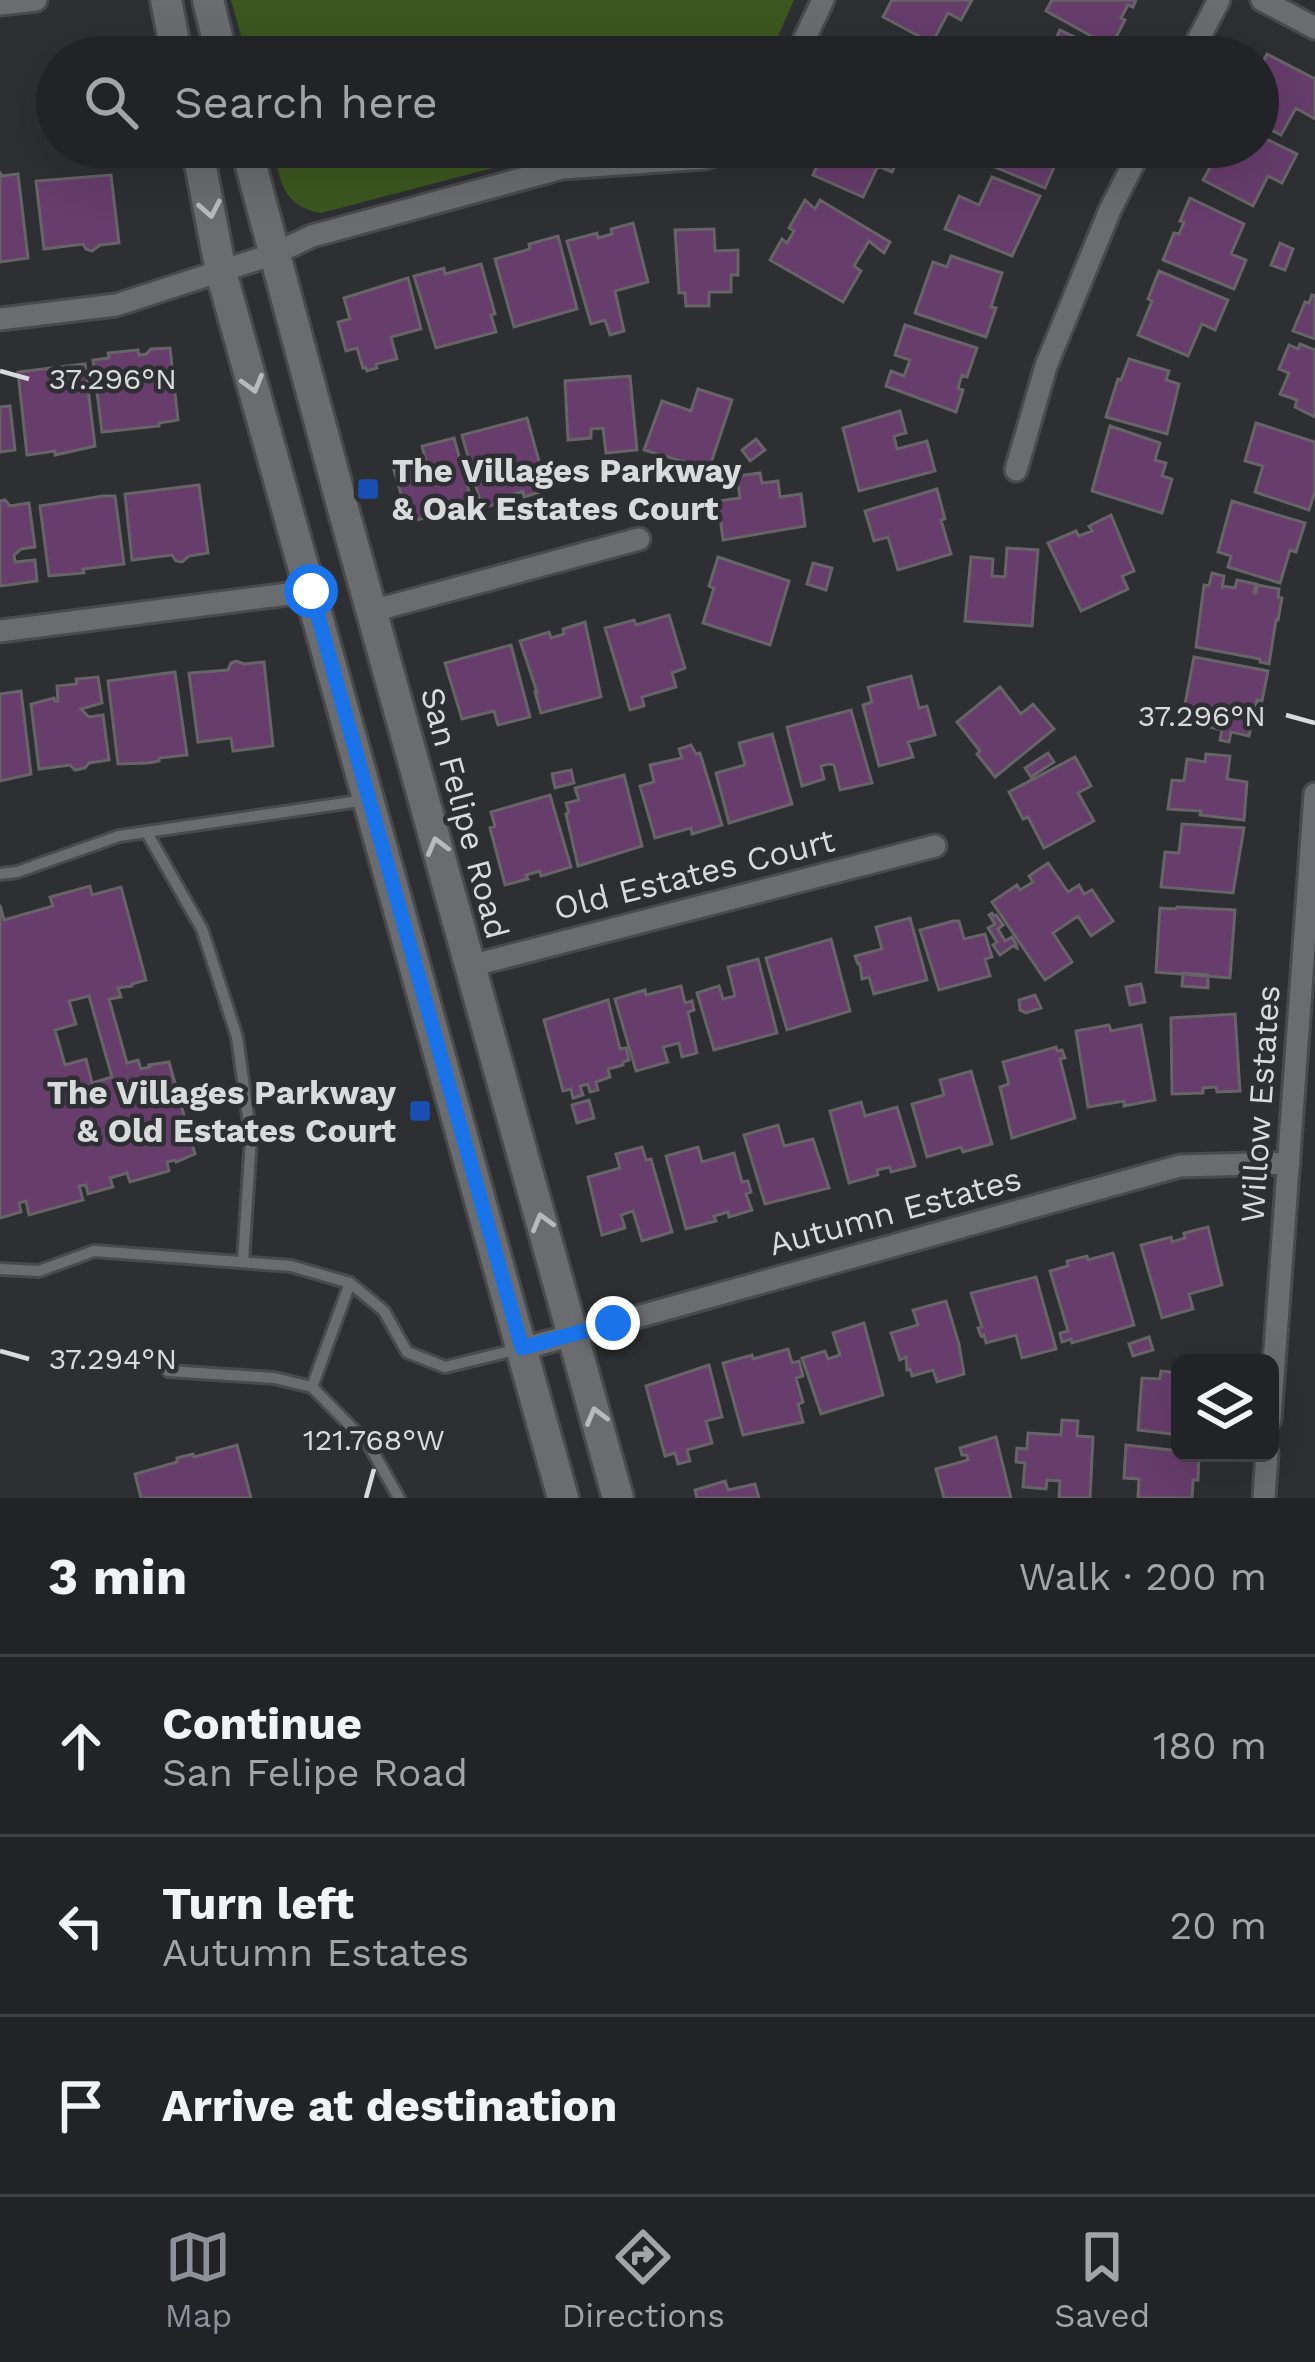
<!DOCTYPE html>
<meta charset="utf-8">
<style>
body{margin:0;font-family:"Work Sans",sans-serif;background:#2e2f32;color:#f1f3f6}
.controls{position:absolute;right:36px;bottom:36px;display:grid;overflow:hidden;border-radius:18px;box-shadow:0 12px 48px #0002}
.controls button{width:108px;height:108px;display:grid;place-items:center;padding:0;border:0;border-bottom:3px solid #3f4043;background:#222326;color:#f1f3f6;font:60px sans-serif}
.stop{position:absolute;width:36px;height:36px;margin:-27px;border:9px solid #1a73e8;border-radius:50%;background:#fff}
.stop.end{background:#1a73e8;border-color:#fff;box-shadow:0 3px 12px #0008}
.list{margin:0;padding:0;list-style:none}
h2{display:flex;justify-content:space-between;align-items:center;height:156px;margin:0;padding:0 48px;font-size:51px}
h2 small{font-size:39px;font-weight:400;color:#a2a4a7}
.list li{display:grid;grid-template-columns:78px 1fr auto;gap:36px;align-items:center;box-sizing:border-box;height:180px;padding:0 48px;border-top:3px solid #3f4043}
.list b{display:block;font-size:45px;white-space:nowrap}
.list p{margin:0;font-size:39px;white-space:nowrap;color:#a2a4a7}
.list em{font-size:39px;font-style:normal;color:#a2a4a7}
.icon{flex:none;width:66px;height:66px;fill:none;stroke:currentColor;stroke-width:2;stroke-linecap:round;stroke-linejoin:round}
.map{position:relative;flex:none;width:1315px;height:1498px;overflow:hidden}
.search{position:absolute;background:#222326;box-shadow:0 12px 48px #0002;left:36px;right:36px;top:36px;height:132px;display:flex;align-items:center;gap:30px;box-sizing:border-box;padding:0 42px;border-radius:66px;color:#a2a4a7;font-size:45px}
.sheet{height:696px;background:#222326}
nav{display:flex;justify-content:space-around;align-items:center;box-sizing:border-box;height:168px;border-top:3px solid #3f4043;background:#222326;font-size:33px;color:#a2a4a7}
nav a{display:grid;justify-items:center;gap:6px}
nav .on{color:#8c9099}
.map>svg:first-child{display:block}
.green{fill:#3c5720}
.building{fill:#663d6b;stroke:#666466;stroke-width:3;fill-rule:evenodd}
.lines{fill:none;stroke-linecap:round;stroke-linejoin:round}
.lane-casing{stroke:#494a4c;stroke-width:16}
.street-casing{stroke:#494a4c;stroke-width:27}
.secondary-casing{stroke:#494a4c;stroke-width:36}
.lane{stroke:#6b6c6f;stroke-width:10}
.street{stroke:#6b6c6f;stroke-width:21}
.secondary{stroke:#6b6c6f;stroke-width:30}
.oneway{stroke:#b8b9bb}
.route{stroke:#1a73e8;stroke-width:15}
.ticks{fill:none;stroke:#d9dadb;stroke-width:4.5}
.transit-dot{fill:#1a4fb4;stroke:#2e2f32;stroke-width:4.5}
.labels{text-anchor:middle;dominant-baseline:central;stroke-width:9;stroke-linejoin:round;paint-order:stroke}
.poi-label{font-size:33px;font-weight:bold;fill:#d9dadb;stroke:#2e2f32;text-anchor:start}
.street-label{font-size:33px;fill:#d9dadb;stroke:#2e2f32}
.ticks-label{font-size:30px;text-anchor:middle;fill:#d9dadb;stroke:#2e2f32;stroke-width:9;stroke-linejoin:round;paint-order:stroke}
</style>
<div class="map">
<svg width="1315" height="1498" viewBox="0 0 1315 1498">
<rect width="100%" height="100%" fill="#2e2f32"/>
<path class="green" d="M231 0H794L769 57H247Z
M272 147H588L542 155 321 213C281 206 281 180 272 147Z"/>
<path class="building" d="M892 0H972L961 20 948 13 932 43 883 17Z
M1052 0H1136L1133 7 1128 5 1121 18 1125 20 1111 47 1046 11Z
M1060 30 1100 49 1108 54 1106 57H1021L1026 47 1047 57Z
M1267 54 1315 79V119L1296 108 1281 135 1258 123V71Z
M1258 135 1297 154 1282 183 1268 176 1253 206 1203 180 1221 148 1218 147H1258Z
M825 147H903L892 172 878 166 863 197 813 175Z
M963 147H1034L1033 150 1057 160 1045 188 961 153Z
M0 173 2 176 18 174 28 258 0 262Z
M111 175 119 243 100 245 92 251 86 249 83 244 44 249 36 181Z
M992 177 1040 196 1012 256 945 229 959 196 979 205Z
M1190 198 1244 224 1231 254 1246 260 1234 289 1163 260 1174 233 1179 234 1184 222 1180 221Z
M805 200 815 209 820 200 890 242 884 253 869 241 854 266 861 271 843 302 770 260 782 239 787 243 794 231 789 228Z
M633 223 648 282 615 291 624 331 610 335 605 320 591 324 567 241 597 233 598 238 612 234 611 229Z
M714 229 715 251 738 250V275H731V292H709V306H686L685 293H679L675 230Z
M558 236 577 309 514 327 495 259 530 249 529 244Z
M1280 243 1293 249 1285 270 1271 265Z
M951 256 1002 273 991 307 996 308 986 337 915 313 933 262 947 267Z
M481 264 495 314 491 315 496 332 436 348 414 276 444 268 445 274Z
M1159 271 1228 300 1215 330 1202 324 1188 356 1138 335 1152 301 1148 299Z
M408 278 421 329 391 337 397 359 376 364 377 368 367 371 366 368H363L357 348 346 351 338 322 350 319 344 298Z
M1312 295 1315 296V339L1293 331 1305 302 1309 303Z
M905 325 977 348 967 377 962 375 958 388 963 390 956 412 886 386 891 371 904 376 910 360 895 355Z
M1300 344 1315 350V417L1295 407 1297 400 1280 394 1289 373 1279 369 1289 345 1298 349Z
M170 348 178 420 159 423V426L102 432 93 360 109 358 108 353 138 350 139 355 146 354 151 349Z
M1129 359 1169 371 1166 380 1179 384 1167 434 1106 417 1118 379 1121 380Z
M85 364 95 446 55 455V451L27 455 18 372Z
M630 376 637 450 606 453 603 428 591 429V438L568 440 565 381Z
M698 389 732 400 709 469 644 450 662 401 691 411Z
M10 406 15 450 0 452V407Z
M900 411 906 433 894 436 897 449 927 441 935 471 859 491 843 428Z
M527 418 547 490 524 497 523 491 510 495 511 500 482 508 462 435Z
M1256 423 1315 442V491L1309 510 1255 492 1263 466 1245 461Z
M1110 426 1160 443 1155 460 1166 463 1162 476 1172 479 1162 513 1092 491Z
M454 438 474 510 445 518 443 513 409 522 394 470 426 461 422 446Z
M756 439 765 450 750 461 742 450Z
M760 473 762 483 778 481 780 497 801 494 805 526 723 540 718 501 740 498 737 476Z
M199 485 208 553 189 556 182 562 176 561 172 555 132 560 125 494Z
M937 489 945 519 941 520 951 554 898 570 888 537 874 541 865 511Z
M103 496H115L124 564 83 569 84 573 49 576 40 506Z
M5 500 10 506 29 503 35 547 21 549 14 555 15 562 35 560 37 581 0 586V501Z
M1232 501 1305 523 1296 552 1290 550 1280 583 1228 567 1231 556 1218 552Z
M1111 515 1134 571 1122 576 1128 589 1081 611 1048 543 1076 531 1079 536 1092 531 1089 526Z
M1007 548 1038 550 1032 626 965 621 971 557 993 559 992 576 1005 577Z
M718 557 789 581 770 645 703 623 714 588 709 586Z
M813 563 832 568 826 590 807 584Z
M1212 573 1224 576 1222 589 1223 586 1235 588 1237 580 1256 584 1254 593H1256L1258 585 1279 589 1278 597 1282 598 1278 620H1276L1269 664 1260 662V659L1196 647 1204 585 1209 586Z
M669 615 685 668 672 673 676 687 642 697 644 706 630 710 605 628 634 620 636 625Z
M585 622 601 697 541 713 535 692H537L520 641 549 632 551 638 564 634 563 629Z
M511 645 530 717 498 725 494 711 462 719 445 663Z
M1194 657 1268 671 1262 701 1257 700 1249 736 1231 732 1229 742 1220 740 1222 730 1182 720Z
M236 661 244 664 264 662 273 746 233 751 231 738 198 742 189 673 228 670 231 663Z
M175 672 187 755 159 758V761L148 763 118 764 108 681Z
M911 676 919 708 927 706 935 735 908 742 913 757 879 766 863 705 872 702 868 687Z
M98 677 102 703 81 709 89 717 103 715 109 760 89 763 85 768 75 770 70 765 39 769 31 704 54 698 55 701H58L57 686 77 684 76 679Z
M1000 687 1021 714 1033 704 1054 729 995 777 977 754 980 751 957 722Z
M21 691 31 774 0 781V694Z
M851 710 872 783 840 790 834 765 829 764 821 766 824 779 802 786 787 727Z
M772 734 792 804 729 823 716 773 745 765 739 743Z
M691 745 696 754 700 753 722 825 692 834 691 828 655 838 640 786 654 782 650 765 682 758 679 749Z
M1048 753 1054 762 1031 777 1025 768Z
M1206 754 1230 756 1227 779 1247 782 1244 820 1200 815 1201 811 1168 809 1172 780 1184 781 1187 759 1205 762Z
M1075 757 1091 786 1078 793 1094 821 1044 848 1028 817 1023 819 1009 792Z
M571 770 574 783 555 788 552 774Z
M624 775 642 846 578 866 566 814 569 813 566 803 579 800 575 788Z
M550 795 571 867 541 876 540 871 526 875 528 879 505 885 490 828 495 826 491 812Z
M1182 824 1244 828 1233 893 1161 887 1165 852 1179 853Z
M1048 863 1068 892 1079 885 1084 894 1092 890 1113 921 1091 936 1078 916 1053 933 1072 962 1045 980 992 902 1017 885 1020 890 1033 882 1029 876Z
M90 886 92 895 121 887 146 980 132 984V986L118 988 121 997 109 999 127 1063 138 1060 141 1069 150 1067 149 1065 169 1062 195 1154 176 1162 175 1160 167 1162 169 1171 130 1182 127 1173 110 1178 113 1187 88 1194 86 1185 79 1186 83 1200 29 1215 26 1201 19 1203 21 1212 0 1218V905L4 920 53 906 50 897ZM89 996 112 1077 92 1083 86 1059 65 1065 55 1030 76 1024 69 1001Z
M1177 907 1235 910 1230 978 1156 972 1160 908 1176 909Z
M992 913 994 916 996 915 1003 925 998 929 1005 941 1012 937 1016 944 1017 948 1013 946 1000 955 993 945 997 942 988 928 995 924 989 915Z
M910 918 927 980 874 994 869 977 862 979 860 964H858L855 956 882 949 876 927Z
M953 921H959L964 939 985 934 992 957 985 959 990 976 939 990 920 930Z
M831 939 850 1011 787 1030 766 958Z
M758 959 777 1033 714 1050 697 993 719 986 723 999 735 996 728 967Z
M1183 973 1208 975V988L1182 986Z
M1141 984 1145 1002 1130 1005 1126 987Z
M681 986 685 1003 692 1001 694 1010 688 1012 697 1053 682 1057 679 1043 663 1047 668 1062 636 1071 615 999 645 990 646 995Z
M1035 995 1041 1008 1026 1013 1020 1010 1019 1000Z
M608 1000 620 1049 626 1048 629 1060 623 1062V1065L608 1069 610 1077 596 1082 598 1090 590 1092 588 1084 580 1086 583 1095 573 1098 571 1089 563 1091 544 1020Z
M1235 1014 1240 1091 1217 1092 1216 1087 1203 1088V1093L1172 1094 1171 1018Z
M1109 1025 1111 1031 1141 1025 1155 1100 1124 1106V1101L1088 1107 1076 1031Z
M1056 1047 1057 1051 1062 1050 1065 1058 1060 1059 1075 1118 1012 1138 1000 1087 1009 1084 1003 1062Z
M971 1071 992 1144 963 1152 961 1147 927 1157 912 1104 944 1095 940 1080Z
M589 1100 594 1118 577 1123 572 1105Z
M861 1102 865 1116 897 1107 915 1166 891 1172 890 1167 877 1170 878 1175 849 1183 830 1111Z
M778 1125 784 1146 813 1139 829 1188 765 1204 744 1135Z
M642 1147 646 1160 651 1159 672 1232 642 1241 633 1211 621 1215 625 1228 602 1235 588 1177 620 1168 616 1154Z
M698 1147 702 1162 734 1153 742 1182 748 1181 751 1192 746 1194 752 1210 729 1217 728 1212 714 1216 716 1221 686 1229 666 1156Z
M1208 1227 1222 1285 1189 1294 1193 1309 1162 1318 1141 1245 1171 1237 1172 1242 1185 1238 1184 1233Z
M1113 1253 1134 1325 1072 1343 1071 1339 1062 1342 1060 1333 1068 1331 1050 1271 1068 1266 1067 1261 1087 1256 1088 1260Z
M1036 1277 1056 1349 1022 1358 1016 1335 986 1343 984 1335 981 1336 978 1328 982 1327 971 1293Z
M946 1301 959 1344 964 1374 937 1382 933 1370 912 1376 910 1369 907 1370 906 1357 900 1360 891 1333 918 1325 913 1310Z
M864 1323 883 1395 821 1414 802 1358 825 1351 828 1359 840 1355 833 1333Z
M1149 1337 1153 1350 1133 1356 1129 1344Z
M788 1349 792 1363 799 1361 803 1376 796 1378 803 1402 798 1404 803 1422 743 1435 723 1363 752 1355 753 1359Z
M709 1365 722 1417 706 1421 712 1443 687 1450 690 1461 678 1464 675 1453 665 1456 646 1386Z
M1161 1371 1180 1373V1435L1138 1430 1142 1378 1160 1379Z
M1062 1420 1078 1421 1077 1436 1093 1437 1090 1498H1059L1060 1481 1047 1480 1046 1489 1023 1487 1025 1463 1016 1462 1017 1448 1027 1449 1028 1433 1061 1435Z
M996 1437 1011 1498H944L936 1469 968 1460 967 1455H962L960 1448Z
M237 1445 251 1498H141L135 1474 177 1462V1458L193 1454 194 1457Z
M1126 1445 1199 1453 1198 1480H1193L1192 1498H1138L1139 1479 1124 1478Z
M725 1481 728 1490 755 1484 759 1498H697L695 1490Z"/>
<g class="lines">
<defs>
<path id="lane" d="M147 833 202 929 237 1037 251 1138 243 1262
M0 874 17 872 119 836 366 800
M0 1269 39 1271 94 1251 291 1266 350 1283 384 1311 407 1352 445 1367 519 1349
M168 1371 274 1378 312 1387 369 1445 399 1498
M312 1387 350 1283"/>
<path id="street" d="M1262 0 1315 28
M0 4 36 0
M796 57 823 0
M1189 57 1219 0
M0 319 116 305 274 254 312 236 562 168 705 158 738 147
M1016 470 1046 366 1110 210 1142 147
M372 611 639 539
M0 631 311 591
M470 966 935 846
M522 1349 1180 1166 1289 1163
M1270 1419 1315 794
M1264 1498 1267 1453"/>
<path id="secondary" d="M166 0 177 57
M208 0 222 57
M197 147 221 272 563 1498
M246 147 342 505 618 1498"/>
</defs>
<use href="#lane" class="lane-casing"/>
<use href="#street" class="street-casing"/>
<use href="#secondary" class="secondary-casing"/>
<use href="#lane" class="lane"/>
<use href="#street" class="street"/>
<use href="#secondary" class="secondary"/>
</g>
<defs><path id="oneway-chevron" d="M-2-3.5L2.5 0L-2 3.5" fill="none" stroke-width="1.6" stroke-linecap="round" stroke-linejoin="round" transform="scale(3)"/></defs>
<g class="oneway">
<use href="#oneway-chevron" transform="translate(210 209) rotate(79)"/>
<use href="#oneway-chevron" transform="translate(253 384) rotate(74)"/>
<use href="#oneway-chevron" transform="translate(437 846) rotate(-105)"/>
<use href="#oneway-chevron" transform="translate(542 1222) rotate(-106)"/>
<use href="#oneway-chevron" transform="translate(596 1416) rotate(-105)"/>
</g>
<g class="lines">
<path class="route" d="M311 591 522 1348 613 1323"/>
</g>
<path class="ticks" d="M0 371 29 379M1286 715 1315 723M0 1351 29 1359M366 1498 374 1469"/>
<g class="transit-dot">
<rect x="356" y="477" width="24" height="24" rx="6"/>
<rect x="408" y="1099" width="24" height="24" rx="6"/>
</g>
<g class="labels">
<g class="poi-label">
<text x="392" y="470">The Villages Parkway<tspan x="392" dy="38">&amp; Oak Estates Court</tspan></text>
<text x="396" y="1092" text-anchor="end">The Villages Parkway<tspan x="396" dy="38">&amp; Old Estates Court</tspan></text>
</g>
<g class="street-label">
<text transform="translate(465 813) rotate(75)">San Felipe Road</text>
<text transform="translate(694 874) rotate(-14)">Old Estates Court</text>
<text transform="translate(1260 1104) rotate(-86)">Willow Estates</text>
<text transform="translate(895 1211) rotate(-15)">Autumn Estates</text>
</g>
</g>
<g class="ticks-label">
<text x="113" y="389">37.296°N</text>
<text x="1202" y="726">37.296°N</text>
<text x="113" y="1369">37.294°N</text>
<text x="374" y="1450">121.768°W</text>
</g>
</svg>
<div class="controls">
<button><svg class="icon" aria-label="layers" viewBox="0 0 24 24"><path d="M12 4l9 5-9 5-9-5zM3 14l9 5 9-5"/></svg></button>
</div>
<div class="stop" style="left:311px;top:591px"></div>
<div class="stop end" style="left:613px;top:1323px"></div>
<div class="search"><svg class="icon" aria-label="search" viewBox="0 0 24 24"><circle cx="10" cy="10" r="6"/><path d="M15 15l6 6"/></svg>Search here</div>
</div>
<section class="sheet">
<h2>3 min<small>Walk · 200 m</small></h2>
<ul class="list">
<li><svg class="icon" aria-label="ahead" viewBox="0 0 24 24"><path d="M12 20V5M6 11l6-6 6 6"/></svg><div><b>Continue</b><p>San Felipe Road</p></div><em>180 m</em></li>
<li><svg class="icon" aria-label="left" viewBox="0 0 24 24"><path d="M17 20v-9H6M10 6l-5 5 5 5"/></svg><div><b>Turn left</b><p>Autumn Estates</p></div><em>20 m</em></li>
<li><svg class="icon" aria-label="arrive" viewBox="0 0 24 24"><path d="M6 21V4h12l-3 4 3 4H6"/></svg><div><b>Arrive at destination</b></div></li>
</ul>
</section>
<nav>
<a class="on"><svg class="icon" aria-label="map" viewBox="0 0 24 24"><path d="M3 6l6-2 6 2 6-2v14l-6 2-6-2-6 2zM9 4v14M15 6v14"/></svg>Map</a>
<a><svg class="icon" aria-label="directions" viewBox="0 0 24 24"><path d="M12 3l9 9-9 9-9-9zM9 14v-3h6M13 9l2 2-2 2"/></svg>Directions</a>
<a><svg class="icon" aria-label="saved" viewBox="0 0 24 24"><path d="M7 4h10v16l-5-4-5 4z"/></svg>Saved</a>
</nav>
